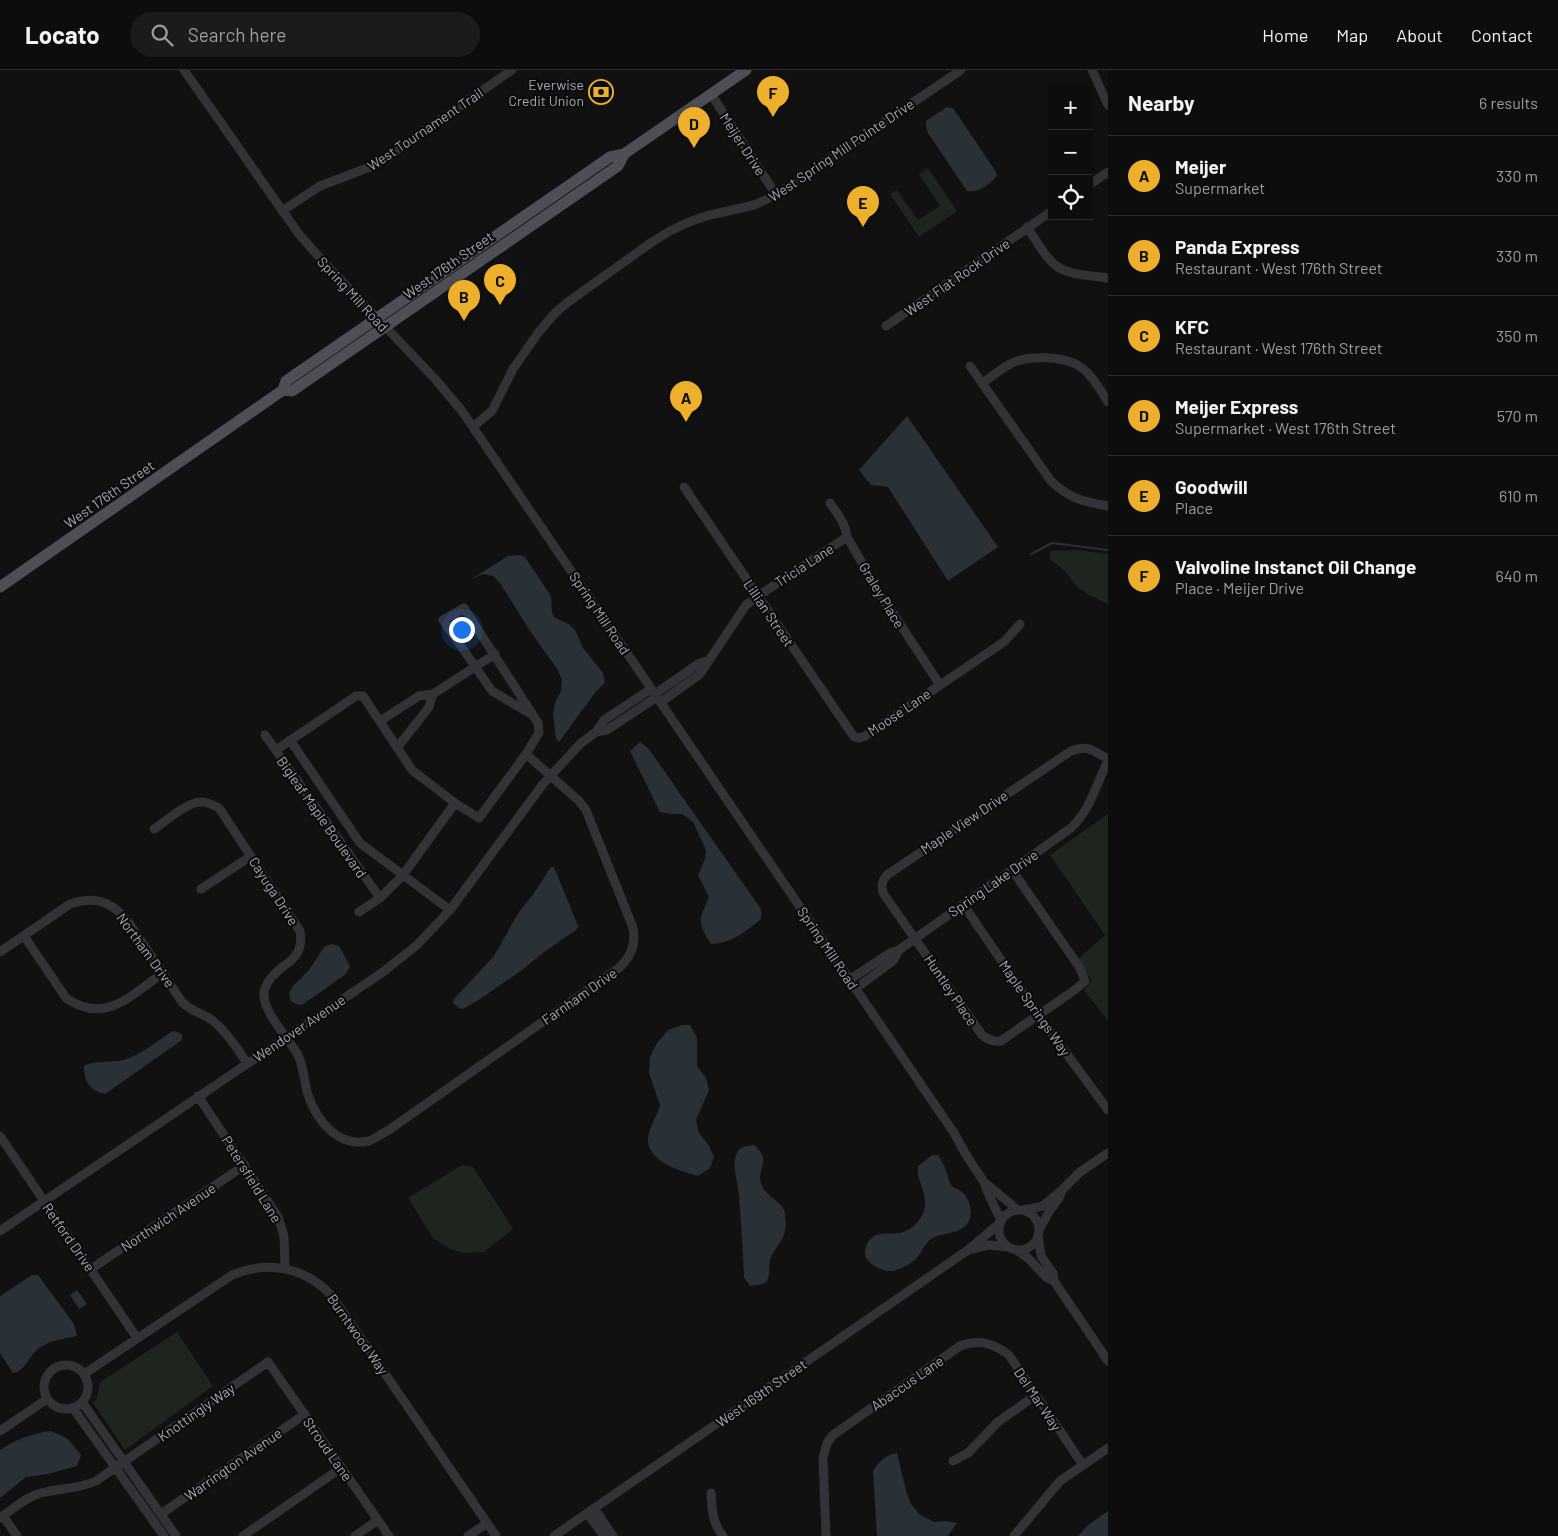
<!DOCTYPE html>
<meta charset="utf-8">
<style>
body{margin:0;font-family:Barlow,sans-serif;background:#1b1b1c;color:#f1f3f6}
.controls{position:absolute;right:15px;top:15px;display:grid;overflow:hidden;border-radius:0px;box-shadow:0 1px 4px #0004}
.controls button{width:45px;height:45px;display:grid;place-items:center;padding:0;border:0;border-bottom:1px solid #2d2d2e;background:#0d0d0e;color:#f1f3f6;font:25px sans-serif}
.you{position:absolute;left:461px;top:559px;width:18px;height:18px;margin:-12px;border:4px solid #fff;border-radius:50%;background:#1a73e8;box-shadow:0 0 0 8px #1a73e833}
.badge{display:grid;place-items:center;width:32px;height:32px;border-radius:50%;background:#eeb02c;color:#111;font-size:16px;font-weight:700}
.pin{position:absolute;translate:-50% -41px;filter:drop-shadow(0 1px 2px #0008)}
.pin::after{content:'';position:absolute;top:26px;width:18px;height:15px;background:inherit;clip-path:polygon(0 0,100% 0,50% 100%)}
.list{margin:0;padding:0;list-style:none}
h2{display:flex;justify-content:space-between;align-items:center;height:65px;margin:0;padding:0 20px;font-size:21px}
h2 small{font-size:16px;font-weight:400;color:#9a9c9e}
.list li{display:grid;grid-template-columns:32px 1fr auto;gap:15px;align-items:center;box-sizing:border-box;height:80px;padding:0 20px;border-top:1px solid #2d2d2e}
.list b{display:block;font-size:19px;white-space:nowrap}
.list p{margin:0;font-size:16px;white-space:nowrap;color:#9a9c9e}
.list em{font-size:16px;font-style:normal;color:#9a9c9e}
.icon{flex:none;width:28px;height:28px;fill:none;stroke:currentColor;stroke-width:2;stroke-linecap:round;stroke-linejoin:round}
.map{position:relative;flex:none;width:1108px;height:1466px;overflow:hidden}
header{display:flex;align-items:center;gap:30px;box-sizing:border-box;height:70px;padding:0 25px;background:#0d0d0e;border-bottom:1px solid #2d2d2e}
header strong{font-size:24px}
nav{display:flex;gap:28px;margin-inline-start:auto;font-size:18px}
.search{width:350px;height:45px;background:#1b1b1c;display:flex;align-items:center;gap:12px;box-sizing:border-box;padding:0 18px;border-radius:28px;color:#9a9c9e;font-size:19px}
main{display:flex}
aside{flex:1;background:#0d0d0e}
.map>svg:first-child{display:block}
.green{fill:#1d251e}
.water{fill:#293137}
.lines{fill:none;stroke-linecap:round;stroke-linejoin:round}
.stream{stroke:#293137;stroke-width:2}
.minor{stroke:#323337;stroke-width:9}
.major{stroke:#4e4f56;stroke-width:11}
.labels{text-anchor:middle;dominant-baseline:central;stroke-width:4.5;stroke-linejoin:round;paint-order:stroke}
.poi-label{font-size:14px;fill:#a2a7b3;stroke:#0c0c0d;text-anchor:end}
.street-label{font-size:14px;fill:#a2a7b3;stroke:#0c0c0d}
</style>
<header>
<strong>Locato</strong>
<div class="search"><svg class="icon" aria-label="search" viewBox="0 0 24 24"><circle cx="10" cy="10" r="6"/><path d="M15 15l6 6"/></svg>Search here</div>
<nav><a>Home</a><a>Map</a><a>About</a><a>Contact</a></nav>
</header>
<main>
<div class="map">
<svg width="1108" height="1466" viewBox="0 0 1108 1466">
<rect width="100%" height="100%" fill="#111112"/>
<path class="green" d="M928 98 957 141 919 167 890 124 897 120 918 150 940 136 919 104Z
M1076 480 1108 484V534L1089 525 1076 516 1067 503 1050 489V481Z
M1108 744V951L1084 920 1092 911 1078 889 1105 865 1050 785Z
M462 1095 473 1097 513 1159 484 1182 465 1183 450 1179 433 1168 408 1128Z
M177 1262 213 1316 125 1380 93 1333 97 1329 100 1312Z"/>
<path class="water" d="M947 37 953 38 996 102 997 106C990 114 979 123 967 121L928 63 926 57V51Z
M907 346 998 477 948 511 888 417 871 415 859 400Z
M520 485 525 487 551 526 552 542 554 547 570 555 575 560 583 578 603 603 605 613 597 620 559 672 556 668 553 644 555 633 561 621 562 611 558 600 530 561 500 513 493 506 483 504 470 510 508 486Z
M640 672 648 678 761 839V849C745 862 732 873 711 874 697 852 699 850 709 827L698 805 705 789 706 780 693 752 682 744H671L660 742 630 681Z
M551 797H554L578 856 576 860 544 882 522 900 477 931 463 939 459 938 453 933 454 929 494 886 519 842 534 823Z
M331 874 339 876 350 896 346 904 302 935 296 934 291 931 289 924 292 917 309 900 324 877Z
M682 955H690L697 968V996L706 1008 709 1020 696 1050 698 1061 709 1076 714 1087 710 1098 698 1106C682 1101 646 1092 648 1068 650 1056 657 1046 660 1035L649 1003 650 987 657 973 668 960Z
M175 961 182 964V970L105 1024C90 1021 84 1011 84 996 93 990 112 993 123 990 141 985 156 972 171 962Z
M754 1075C773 1092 756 1097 761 1114 765 1125 779 1130 784 1140 785 1142 785 1145 785 1148 789 1168 776 1174 770 1190 768 1199 771 1203 766 1213L758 1215 750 1216 744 1207C743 1180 741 1152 739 1125 738 1112 731 1095 737 1083 740 1076 747 1076 754 1075Z
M932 1085H938L944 1095 951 1116C955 1118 960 1120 964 1124 974 1136 974 1155 957 1161 949 1164 939 1164 931 1169 924 1174 921 1184 915 1190 910 1194 898 1201 891 1201 881 1201 865 1193 865 1183 865 1178 866 1176 868 1172 877 1159 891 1166 903 1162 913 1159 921 1150 924 1141 929 1124 916 1112 918 1096Z
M32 1205H38L74 1254 77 1266C64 1269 50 1270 39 1278 29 1285 26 1301 13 1303L0 1283V1226Z
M77 1220 87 1234 79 1239 70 1225Z
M51 1361 68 1369 81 1385 77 1396 48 1404 26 1407 0 1428V1380C16 1370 32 1363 51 1361Z
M897 1383 906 1421 911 1434 919 1444 934 1452 946 1451 957 1453 948 1466H877L873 1401C878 1392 888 1384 897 1383Z
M1108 1441V1466H1078L1087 1456Z"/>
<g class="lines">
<path class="stream" d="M1031 484 1052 473 1108 480"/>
<path class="minor" d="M184 0 298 163 320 188 436 310 462 341 954 1063 968 1088 984 1112 1018 1140
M1092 0 1108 35
M711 24 776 125
M1089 115 1108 102
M282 141 320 116 375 95 512 0
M1027 157C1036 170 1044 186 1055 195 1069 206 1091 205 1108 208
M886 256 1052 141
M970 296 1051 411C1069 428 1083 432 1108 436
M983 313C992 306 1002 298 1012 293 1028 285 1064 286 1079 296 1092 304 1100 320 1108 332
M474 356 492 341 513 299 538 263 555 243 568 232 652 172 670 161 689 152 706 146 754 135 776 125 961 0
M684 417 854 667 859 668 865 666 995 578 1005 571 1020 554
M830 433C838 444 845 453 847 467L879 522 940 615
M655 624 698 594 709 590
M661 632 700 604 746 535 758 526 847 467
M380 651 419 626 433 624 495 584
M596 662 604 650 651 619
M265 665 380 828
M290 670 360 773 450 840
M397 678 429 637 433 624
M276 680 356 626H363L412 700 455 733 479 748 526 684 539 663 538 653 464 538 443 550 492 621 531 644
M154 759C166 751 186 733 200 732 206 731 213 735 219 738L300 861C305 893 281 891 268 912 266 916 264 919 264 923 263 943 288 967 298 985 304 997 304 1012 308 1025 317 1051 338 1078 369 1071 375 1069 382 1063 389 1060L619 898C632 886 637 872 632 855L586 740 579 731 526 684
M1012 800 1080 898 1085 911 1076 919 1001 971C993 972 988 970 982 965L883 823C881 815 882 811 887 805L1071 681C1088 674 1093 681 1108 689
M201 819 251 786
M963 834 1039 946 1108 1040
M359 842 380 828 403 805 455 733
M24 866 66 928C105 955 130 926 163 903
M0 882 70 834C94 826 111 831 127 850L182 932C193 943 201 942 212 950 227 962 236 977 247 993
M849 910 890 883 899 880 1071 758C1092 737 1095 716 1108 691
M855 919 893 891 899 880
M198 1026 278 1147 284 1166 285 1198
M0 1066 137 1268
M984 1112C988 1126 996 1138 1001 1151
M1062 1120 1080 1102 1108 1083
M999 1160a20 20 0 1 1 40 0a20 20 0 1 1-40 0Z
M1024 1140 1043 1136 1062 1120 1059 1128 1050 1140 1039 1160
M1000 1153 968 1180 989 1175 1008 1177
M0 1161 383 902 417 875 434 857 450 840 543 714 581 673 596 662 607 660 657 627
M1038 1165 1041 1186 1053 1203 1054 1211 1108 1291
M1017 1180 1028 1188 1046 1207 1054 1211
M91 1199 245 1095
M44 1317a22 22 0 1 1 44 0a22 22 0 1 1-44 0Z
M84 1304 232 1205C268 1190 305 1197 332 1226L496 1466
M82 1332 176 1466
M73 1338 164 1466
M0 1361 47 1329
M953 1391 968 1383 998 1352 1036 1325
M711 1423C712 1438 712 1453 723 1466
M594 1438 613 1466
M587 1443 604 1466
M161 1444 305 1344
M3 1446 17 1466
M0 1448C13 1439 26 1427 41 1423 59 1418 79 1419 96 1411L268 1292 389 1466
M243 1466 341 1398
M355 1466 378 1450
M468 1466 487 1453
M554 1466 968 1180
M826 1466 823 1388 827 1373 833 1365 960 1276C979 1269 993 1273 1009 1285L1083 1395
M1014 1466 1060 1411 1108 1378"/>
<path class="major" d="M283 320 292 321 573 127 618 96 624 84
M0 517 283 320 286 311 610 87 624 84 746 0"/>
</g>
<defs>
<symbol id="bank-ring" viewBox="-11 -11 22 22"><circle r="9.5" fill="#0c0c0d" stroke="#eeb02c" stroke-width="1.5"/><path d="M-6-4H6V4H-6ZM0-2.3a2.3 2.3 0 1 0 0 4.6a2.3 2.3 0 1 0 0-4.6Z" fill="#eeb02c"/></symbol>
</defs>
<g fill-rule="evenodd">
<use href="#bank-ring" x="587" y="8" width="28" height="28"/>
</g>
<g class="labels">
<g class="poi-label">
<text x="584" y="14">Everwise<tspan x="584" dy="16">Credit Union</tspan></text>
</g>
<g class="street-label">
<text transform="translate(425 59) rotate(-34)">West Tournament Trail</text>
<text transform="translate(743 74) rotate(57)">Meijer Drive</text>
<text transform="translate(841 80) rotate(-34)">West Spring Mill Pointe Drive</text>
<text transform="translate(448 195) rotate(-35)">West 176th Street</text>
<text transform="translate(957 207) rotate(-35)">West Flat Rock Drive</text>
<text transform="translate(353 224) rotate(47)">Spring Mill Road</text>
<text transform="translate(109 424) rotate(-35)">West 176th Street</text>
<text transform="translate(804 495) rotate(-33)">Tricia Lane</text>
<text transform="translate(882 525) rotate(59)">Graley Place</text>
<text transform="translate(600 543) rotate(56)">Spring Mill Road</text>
<text transform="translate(769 543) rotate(56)">Lillian Street</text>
<text transform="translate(899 642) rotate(-34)">Moose Lane</text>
<text transform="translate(322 747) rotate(55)">Bigleaf Maple Boulevard</text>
<text transform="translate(964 752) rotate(-34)">Maple View Drive</text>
<text transform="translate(993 813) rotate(-35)">Spring Lake Drive</text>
<text transform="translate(274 821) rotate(57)">Cayuga Drive</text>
<text transform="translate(828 878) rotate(56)">Spring Mill Road</text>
<text transform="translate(146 880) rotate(54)">Northam Drive</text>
<text transform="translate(951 920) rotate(56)">Huntley Place</text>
<text transform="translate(579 926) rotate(-35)">Farnham Drive</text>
<text transform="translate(1035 938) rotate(55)">Maple Springs Way</text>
<text transform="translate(299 958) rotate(-34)">Wendover Avenue</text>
<text transform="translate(252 1109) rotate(58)">Petersfield Lane</text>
<text transform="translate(168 1147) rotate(-34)">Northwich Avenue</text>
<text transform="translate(69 1167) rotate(55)">Retford Drive</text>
<text transform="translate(358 1264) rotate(55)">Burntwood Way</text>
<text transform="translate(907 1313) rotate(-35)">Abaccus Lane</text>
<text transform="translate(761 1323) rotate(-35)">West 169th Street</text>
<text transform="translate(1038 1329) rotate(56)">Del Mar Way</text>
<text transform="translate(196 1342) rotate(-35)">Knottingly Way</text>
<text transform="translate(328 1379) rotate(55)">Stroud Lane</text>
<text transform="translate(233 1394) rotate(-35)">Warrington Avenue</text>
</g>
</g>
</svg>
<div class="controls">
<button>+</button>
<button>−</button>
<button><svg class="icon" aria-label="locate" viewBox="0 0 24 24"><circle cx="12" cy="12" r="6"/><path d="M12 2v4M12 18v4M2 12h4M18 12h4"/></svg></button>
</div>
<div class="you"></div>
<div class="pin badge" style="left:686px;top:352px">A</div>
<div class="pin badge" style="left:464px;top:251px">B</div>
<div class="pin badge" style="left:500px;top:235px">C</div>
<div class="pin badge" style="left:694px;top:78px">D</div>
<div class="pin badge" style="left:863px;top:157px">E</div>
<div class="pin badge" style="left:773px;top:47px">F</div>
</div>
<aside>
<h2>Nearby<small>6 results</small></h2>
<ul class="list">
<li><span class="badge">A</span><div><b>Meijer</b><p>Supermarket</p></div><em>330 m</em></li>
<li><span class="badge">B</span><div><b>Panda Express</b><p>Restaurant · West 176th Street</p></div><em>330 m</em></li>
<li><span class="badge">C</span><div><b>KFC</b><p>Restaurant · West 176th Street</p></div><em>350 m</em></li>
<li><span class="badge">D</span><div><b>Meijer Express</b><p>Supermarket · West 176th Street</p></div><em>570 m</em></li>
<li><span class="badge">E</span><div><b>Goodwill</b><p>Place</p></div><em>610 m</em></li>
<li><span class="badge">F</span><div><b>Valvoline Instanct Oil Change</b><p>Place · Meijer Drive</p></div><em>640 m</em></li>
</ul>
</aside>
</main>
